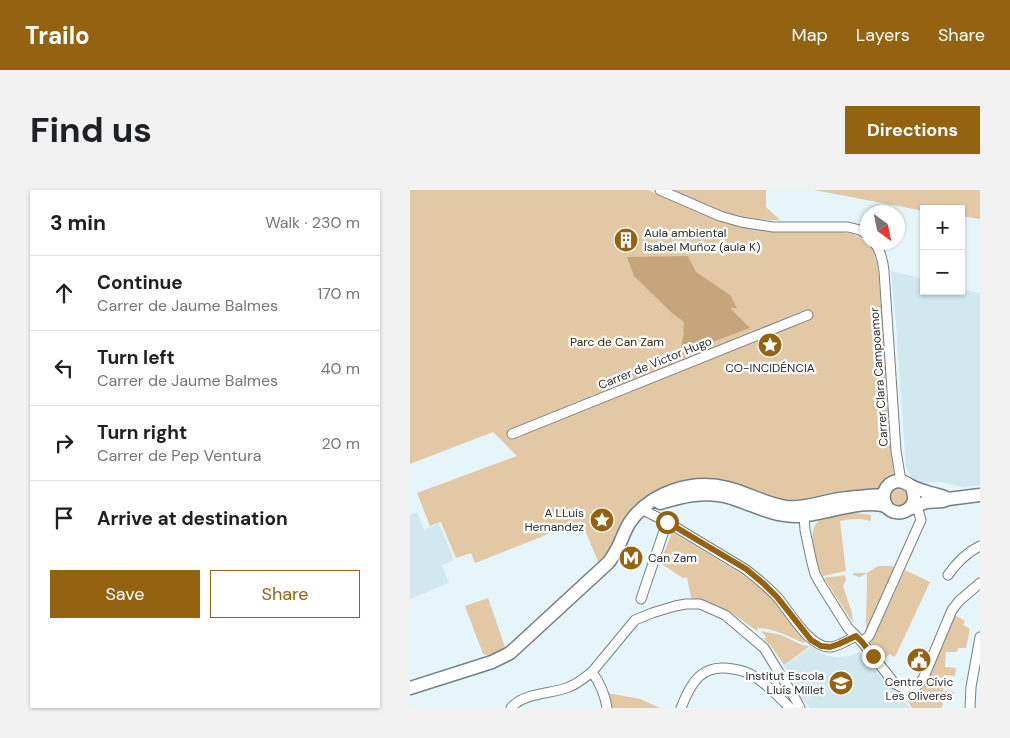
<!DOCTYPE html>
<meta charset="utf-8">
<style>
body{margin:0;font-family:"DM Sans",sans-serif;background:#f2f2f2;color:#202124}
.controls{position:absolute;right:15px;top:15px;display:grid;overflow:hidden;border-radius:0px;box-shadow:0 1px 4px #0004}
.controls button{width:45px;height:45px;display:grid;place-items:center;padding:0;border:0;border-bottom:1px solid #e0e0e0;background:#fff;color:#202124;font:25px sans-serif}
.compass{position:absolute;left:450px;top:15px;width:45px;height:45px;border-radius:50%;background:#fff;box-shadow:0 1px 4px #0004;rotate:147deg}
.stop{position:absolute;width:15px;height:15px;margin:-11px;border:4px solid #936312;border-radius:50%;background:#fff}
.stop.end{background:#936312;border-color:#fff;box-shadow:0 1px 5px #0008}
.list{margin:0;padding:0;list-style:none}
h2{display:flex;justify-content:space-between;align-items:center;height:65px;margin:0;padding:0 20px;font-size:21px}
h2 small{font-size:16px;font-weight:400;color:#757577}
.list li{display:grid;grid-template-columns:32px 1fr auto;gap:15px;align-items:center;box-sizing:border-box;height:75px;padding:0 20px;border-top:1px solid #e0e0e0}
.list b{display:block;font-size:19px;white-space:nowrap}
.list p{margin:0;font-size:16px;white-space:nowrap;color:#757577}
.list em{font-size:16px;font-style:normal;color:#757577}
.actions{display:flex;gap:10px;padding:15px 20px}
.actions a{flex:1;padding:11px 0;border:1px solid #936312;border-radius:0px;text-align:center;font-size:18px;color:#936312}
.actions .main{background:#936312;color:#fff}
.icon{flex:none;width:28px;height:28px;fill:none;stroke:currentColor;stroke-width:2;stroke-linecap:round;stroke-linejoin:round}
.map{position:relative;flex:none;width:570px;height:518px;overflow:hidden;border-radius:0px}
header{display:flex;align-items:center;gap:30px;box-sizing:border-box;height:70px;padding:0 25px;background:#936312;color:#fff}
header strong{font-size:24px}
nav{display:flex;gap:28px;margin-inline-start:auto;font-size:18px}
.intro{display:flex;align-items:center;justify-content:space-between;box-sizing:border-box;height:120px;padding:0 30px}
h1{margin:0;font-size:35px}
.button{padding:12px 22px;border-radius:0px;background:#936312;color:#fff;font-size:18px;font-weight:700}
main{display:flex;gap:30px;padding:0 30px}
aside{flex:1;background:#fff;border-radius:0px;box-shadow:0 1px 4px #0004}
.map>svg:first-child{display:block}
.built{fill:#d0e8ee}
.green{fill:#e3c8a6}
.water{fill:#c5a57c}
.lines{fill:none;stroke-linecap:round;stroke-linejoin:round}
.street-casing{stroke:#738184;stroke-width:11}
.secondary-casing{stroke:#738184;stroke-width:15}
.street{stroke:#fff;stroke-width:9}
.secondary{stroke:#fff;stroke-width:12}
.route{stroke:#936312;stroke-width:6}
.labels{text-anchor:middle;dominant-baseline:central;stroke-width:4.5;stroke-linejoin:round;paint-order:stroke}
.poi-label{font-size:12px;fill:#272d2f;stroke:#fff;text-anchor:start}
.park-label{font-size:12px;fill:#3b2502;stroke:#fff}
.street-label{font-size:12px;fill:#272d2f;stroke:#fff}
</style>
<header>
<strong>Trailo</strong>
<nav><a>Map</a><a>Layers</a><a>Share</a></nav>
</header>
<div class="intro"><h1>Find us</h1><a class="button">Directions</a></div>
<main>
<aside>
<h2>3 min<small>Walk · 230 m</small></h2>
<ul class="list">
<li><svg class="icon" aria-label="ahead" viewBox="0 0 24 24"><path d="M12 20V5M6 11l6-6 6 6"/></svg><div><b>Continue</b><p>Carrer de Jaume Balmes</p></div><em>170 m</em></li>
<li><svg class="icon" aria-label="left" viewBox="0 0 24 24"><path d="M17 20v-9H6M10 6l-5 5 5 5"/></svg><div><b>Turn left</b><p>Carrer de Jaume Balmes</p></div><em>40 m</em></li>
<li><svg class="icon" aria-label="right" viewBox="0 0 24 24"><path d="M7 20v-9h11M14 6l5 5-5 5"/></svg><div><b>Turn right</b><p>Carrer de Pep Ventura</p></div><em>20 m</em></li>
<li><svg class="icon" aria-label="arrive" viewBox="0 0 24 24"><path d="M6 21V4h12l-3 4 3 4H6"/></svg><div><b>Arrive at destination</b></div></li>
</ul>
<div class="actions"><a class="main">Save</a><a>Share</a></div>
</aside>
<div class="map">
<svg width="570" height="518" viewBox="0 0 570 518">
<rect width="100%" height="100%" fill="#e5f5f9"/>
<path class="built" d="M481 81 514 89V101H551V99L570 103V295L553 297 532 292H507L501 288 496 276 486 134Z
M7 322 14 340 29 334 44 370 32 375 39 393 0 409V325Z
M401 457 417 466 428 467 440 466 449 462 462 478 465 480 471 487 473 486 500 518H400L392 508 374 476Z"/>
<path class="green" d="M0 0H238L309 31 343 39 375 42H432L443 44 451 48 462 59 468 74 484 286 470 301 373 313 326 296 304 289H278L258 295 245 302 231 312 190 376 171 331 65 373 61 363 46 368 31 332 20 336 7 303 107 266 83 242 0 274Z
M263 0H356V17L370 30C353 30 335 29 318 24 299 18 281 8 263 0Z
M404 0H570V29L551 26V19H514V21Z
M491 297 498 301 500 310 491 317C484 315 481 314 480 306L484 299Z
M445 323 461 325V331C449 328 441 329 430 331L436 381 413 386C408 378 406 368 404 359 397 325 417 325 445 323Z
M262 342 333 385 354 401 369 417V418L396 452 393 453C378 446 365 439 348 438L347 441C325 425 309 413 281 408L277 387 273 388 250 373Z
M468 376H482L486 378 459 437 456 439 457 383 450 387 443 385V383H457Z
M495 380 520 392 486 465 483 467 480 464 471 471 468 465 471 459 468 457 464 459 461 453Z
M435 385 436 390 433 396 442 423 443 433 414 388Z
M78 408 96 460 82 467 73 464 55 416Z
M543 424 555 431 553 435 560 439 556 458H548L547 462H536L535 477 546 478 545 486 534 485 533 501 544 502 543 510H533L532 518H502L497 510 511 501Z
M351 441 371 445 392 455 400 456 374 475 361 456 354 449 356 447Z
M198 503 230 509 250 518H201V513Z"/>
<path class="water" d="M278 66 286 82 320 105 327 118H320L340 138 270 164 274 142 273 141 274 132 261 122 224 86 217 67Z"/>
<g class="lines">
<defs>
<path id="street" d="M250 0 310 26 331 32 363 37H438L450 40 458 45
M464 52C471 61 473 71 474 81L486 261 491 291
M102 244 398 125
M231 319 257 332 335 379C347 388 358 397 368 408 380 422 400 459 421 457 429 456 438 450 446 446
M394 326 395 340 402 373 405 384 411 395 438 438 452 452 485 494 497 500 505 498 513 489 542 420 549 411 570 393
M538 385C547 372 556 363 570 356
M231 409 257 332
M452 452 459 446 511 330 509 323
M182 482C190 493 195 504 197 518
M101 518C112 503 142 504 159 497 167 494 174 488 182 482L225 430 242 423 265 416 276 414H290L315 425 354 458 386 510 390 518
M271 518C281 492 292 473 323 479 332 480 338 482 345 487 358 495 369 507 380 518
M560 518 561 497 570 447"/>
<path id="secondary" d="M501 296C515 324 476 332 474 309 473 305 474 301 477 297 480 293 485 291 490 291 495 292 498 294 501 296 507 299 514 301 520 303 526 305 533 305 538 309
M250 313C270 307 293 301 314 306 339 312 359 326 387 326 411 326 455 307 477 317
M499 319 516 312 533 311 538 309 570 305
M0 498 82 472 100 463 199 372C203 366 207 360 210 353 213 346 216 338 220 332 241 302 282 289 318 298 338 303 355 314 376 317 393 319 408 313 424 310 440 307 457 306 474 305"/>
</defs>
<use href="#street" class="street-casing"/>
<use href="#secondary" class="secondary-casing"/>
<use href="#street" class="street"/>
<use href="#secondary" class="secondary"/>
</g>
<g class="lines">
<path class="route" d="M257 332 336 379 354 394 367 407 401 450 411 456 420 457 429 454 446 446 452 452 463 466"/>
</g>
<defs>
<symbol id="building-disc" viewBox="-11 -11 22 22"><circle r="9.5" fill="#936312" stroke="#fff"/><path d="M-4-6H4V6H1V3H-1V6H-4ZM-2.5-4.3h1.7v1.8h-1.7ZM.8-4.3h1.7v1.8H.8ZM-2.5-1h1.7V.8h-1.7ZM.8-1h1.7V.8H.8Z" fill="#fff"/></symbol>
<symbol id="sight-disc" viewBox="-11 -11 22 22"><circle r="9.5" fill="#936312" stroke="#fff"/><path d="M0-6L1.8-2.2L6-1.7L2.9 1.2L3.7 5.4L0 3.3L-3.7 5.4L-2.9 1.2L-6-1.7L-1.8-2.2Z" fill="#fff"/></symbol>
<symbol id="metro-disc" viewBox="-11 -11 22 22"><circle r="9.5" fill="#936312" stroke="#fff"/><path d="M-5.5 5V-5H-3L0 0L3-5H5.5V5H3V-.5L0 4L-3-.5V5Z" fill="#fff"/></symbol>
<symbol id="civic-disc" viewBox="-11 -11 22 22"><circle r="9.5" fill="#936312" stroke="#fff"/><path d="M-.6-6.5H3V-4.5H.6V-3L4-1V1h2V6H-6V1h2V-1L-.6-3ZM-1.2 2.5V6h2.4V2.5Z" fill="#fff"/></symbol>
<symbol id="school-disc" viewBox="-11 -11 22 22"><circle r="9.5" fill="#936312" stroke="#fff"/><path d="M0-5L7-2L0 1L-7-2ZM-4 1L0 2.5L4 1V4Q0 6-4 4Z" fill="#fff"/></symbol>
</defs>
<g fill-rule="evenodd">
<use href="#building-disc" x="202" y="36" width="28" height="28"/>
<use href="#sight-disc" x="346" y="141" width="28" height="28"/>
<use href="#sight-disc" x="178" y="316" width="28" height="28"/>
<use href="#metro-disc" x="207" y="354" width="28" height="28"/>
<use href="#civic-disc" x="495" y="456" width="28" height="28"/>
<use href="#school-disc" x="417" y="479" width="28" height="28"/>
</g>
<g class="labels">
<g class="poi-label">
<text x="234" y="43">Aula ambiental<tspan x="234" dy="14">Isabel Muñoz (aula K)</tspan></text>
<text x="360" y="178" text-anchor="middle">CO-INCIDÉNCIA</text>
<text x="174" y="323" text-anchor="end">A LLuis<tspan x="174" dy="14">Hernandez</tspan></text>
<text x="238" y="368">Can Zam</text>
<text x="414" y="486" text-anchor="end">Institut Escola<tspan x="414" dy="14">Lluís Millet</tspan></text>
<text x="509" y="492" text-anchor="middle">Centre Cívic<tspan x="509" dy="14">Les Oliveres</tspan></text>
</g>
<g class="park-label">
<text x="207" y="152">Parc de Can Zam</text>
</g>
<g class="street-label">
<text transform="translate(245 173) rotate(-22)">Carrer de Victor Hugo</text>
<text transform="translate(469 187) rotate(-94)">Carrer Clara Campoamor</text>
</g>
</g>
</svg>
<div class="controls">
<button>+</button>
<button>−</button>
</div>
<svg class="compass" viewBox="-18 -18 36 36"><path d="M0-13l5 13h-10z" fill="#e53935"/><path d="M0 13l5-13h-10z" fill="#757577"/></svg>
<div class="stop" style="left:257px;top:332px"></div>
<div class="stop end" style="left:463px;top:466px"></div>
</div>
</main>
